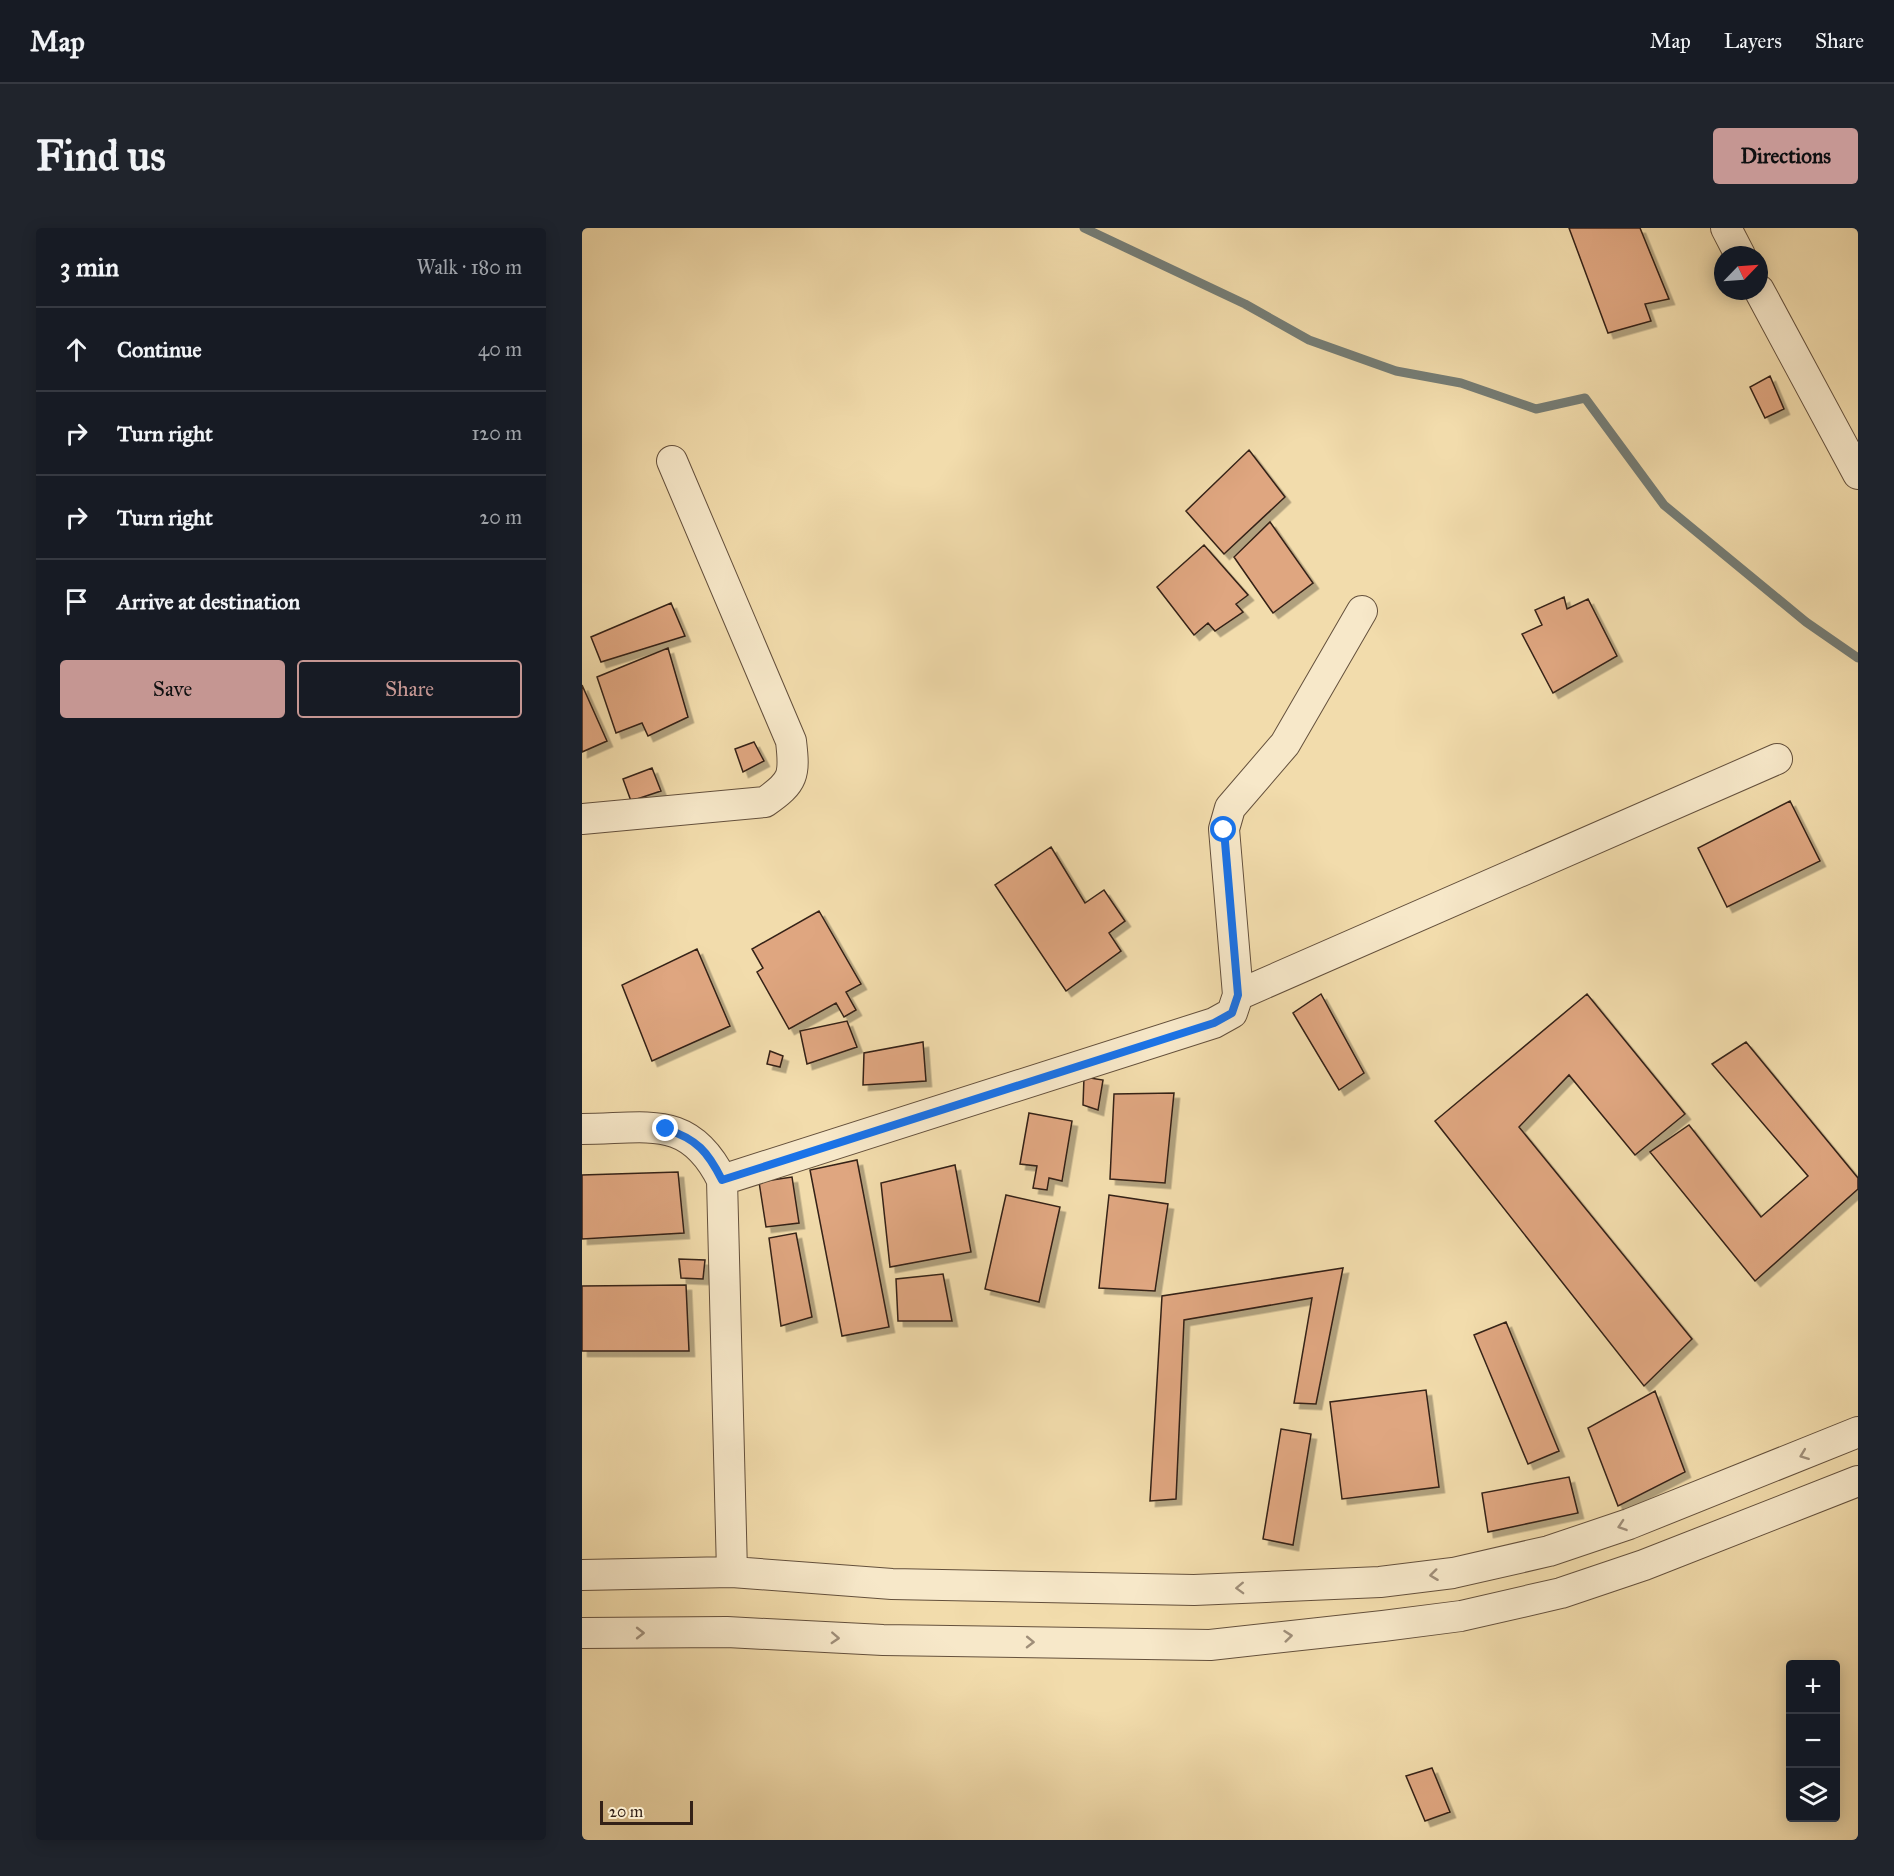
<!DOCTYPE html>
<meta charset="utf-8">
<style>
body{margin:0;font-family:"IM FELL Great Primer",serif;background:#20242c;color:#f1f3f6}
.controls{position:absolute;right:18px;bottom:18px;display:grid;overflow:hidden;border-radius:6px;box-shadow:0 3px 15px #0003}
.controls button{width:54px;height:54px;display:grid;place-items:center;padding:0;border:0;border-bottom:2px solid #363941;background:#171b24;color:#f1f3f6;font:30px sans-serif}
.compass{position:absolute;left:1132px;top:18px;width:54px;height:54px;border-radius:50%;background:#171b24;box-shadow:0 3px 15px #0003;rotate:65deg}
.scale{position:absolute;left:18px;bottom:15px;width:93px;box-sizing:border-box;padding-left:6px;border:3px solid #342117;border-top:0;font-size:16px;line-height:21px;white-space:nowrap;color:#342117;-webkit-text-stroke:4px #f7e8c9;paint-order:stroke}
.stop{position:absolute;width:18px;height:18px;margin:-14px;border:4px solid #1a73e8;border-radius:50%;background:#fff}
.stop.end{background:#1a73e8;border-color:#fff;box-shadow:0 2px 6px #0008}
.list{margin:0;padding:0;list-style:none}
h2{display:flex;justify-content:space-between;align-items:center;height:78px;margin:0;padding:0 24px;font-size:26px}
h2 small{font-size:20px;font-weight:400;color:#9ea1a6}
.list li{display:grid;grid-template-columns:39px 1fr auto;gap:18px;align-items:center;box-sizing:border-box;height:84px;padding:0 24px;border-top:2px solid #363941}
.list b{display:block;font-size:22px;white-space:nowrap}
.list em{font-size:20px;font-style:normal;color:#9ea1a6}
.actions{display:flex;gap:12px;padding:18px 24px}
.actions a{flex:1;padding:14px 0;border:2px solid #c59692;border-radius:6px;text-align:center;font-size:21px;color:#c59692}
.actions .main{background:#c59692;color:#111}
.icon{flex:none;width:33px;height:33px;fill:none;stroke:currentColor;stroke-width:2;stroke-linecap:round;stroke-linejoin:round}
.map{position:relative;flex:none;width:1276px;height:1612px;overflow:hidden;border-radius:6px}
header{display:flex;align-items:center;gap:36px;box-sizing:border-box;height:84px;padding:0 30px;background:#171b24;border-bottom:2px solid #363941}
header strong{font-size:28px}
nav{display:flex;gap:33px;margin-inline-start:auto;font-size:21px}
.intro{display:flex;align-items:center;justify-content:space-between;box-sizing:border-box;height:144px;padding:0 36px}
h1{margin:0;font-size:42px}
.button{padding:15px 27px;border-radius:6px;background:#c59692;color:#111;font-size:21px;font-weight:700}
main{display:flex;gap:36px;padding:0 36px}
aside{flex:1;background:#171b24;border-radius:6px;box-shadow:0 3px 15px #0003}
.map>svg:first-child{display:block}
.lines{fill:none;stroke-linecap:round;stroke-linejoin:round}
.stream{stroke:#747c75;stroke-width:9}
.building{fill:#dfa680;stroke:#342117;stroke-width:1.5;filter:url(#shadow)}
.minor-casing{stroke:#64503c;stroke-width:32}
.minor{stroke:#f7e8c9;stroke-width:30}
.oneway{stroke:#9f8e79}
.route{stroke:#1a73e8;stroke-width:8}
</style>
<header>
<strong>Map</strong>
<nav><a>Map</a><a>Layers</a><a>Share</a></nav>
</header>
<div class="intro"><h1>Find us</h1><a class="button">Directions</a></div>
<main>
<aside>
<h2>3 min<small>Walk · 180 m</small></h2>
<ul class="list">
<li><svg class="icon" aria-label="ahead" viewBox="0 0 24 24"><path d="M12 20V5M6 11l6-6 6 6"/></svg><div><b>Continue</b></div><em>40 m</em></li>
<li><svg class="icon" aria-label="right" viewBox="0 0 24 24"><path d="M7 20v-9h11M14 6l5 5-5 5"/></svg><div><b>Turn right</b></div><em>120 m</em></li>
<li><svg class="icon" aria-label="right" viewBox="0 0 24 24"><path d="M7 20v-9h11M14 6l5 5-5 5"/></svg><div><b>Turn right</b></div><em>20 m</em></li>
<li><svg class="icon" aria-label="arrive" viewBox="0 0 24 24"><path d="M6 21V4h12l-3 4 3 4H6"/></svg><div><b>Arrive at destination</b></div></li>
</ul>
<div class="actions"><a class="main">Save</a><a>Share</a></div>
</aside>
<div class="map">
<svg width="1276" height="1612" viewBox="0 0 1276 1612">
<defs>
<filter id="shadow"><feDropShadow dx="5.5" dy="5.5" stdDeviation="0" flood-color="#0004"/></filter>
</defs>
<rect width="100%" height="100%" fill="#f2dcac"/>
<filter id="stains"><feTurbulence type="fractalNoise" baseFrequency=".00333" numOctaves="4"/><feColorMatrix values="0 0 0 0 .2 0 0 0 0 .09 0 0 0 0 .02 0 0 0 .5 -.17"/></filter>
<radialGradient id="worn" r=".72"><stop offset=".6" stop-color="#630" stop-opacity="0"/><stop offset="1" stop-color="#630" stop-opacity=".3"/></radialGradient>
<g class="lines">
<path class="stream" d="M502 0 663 76 727 112 814 143 879 155 954 181 1003 170 1082 277 1224 394 1276 430"/>
</g>
<path class="building" d="M987 0H1058L1087 71 1063 76 1069 93 1026 105Z
M1188 148 1202 181 1183 190 1168 159Z
M667 222 703 269 642 326 604 283Z
M688 294 731 355 691 385 652 329Z
M622 317 666 367 654 376 661 384 633 403 626 395 612 407 575 359Z
M982 369 985 381 1006 371 1035 428 971 465 940 406 960 397 953 382Z
M89 375 103 408 19 434 9 409Z
M86 420 106 489 66 508 60 495 34 505 15 449Z
M0 457 25 513 0 524Z
M172 514 182 533 161 544 153 521Z
M70 540 79 563 49 573 41 551Z
M1208 573 1238 633 1145 679 1116 620Z
M469 619 503 675 522 662 543 693 527 705 539 723 484 763 413 657Z
M237 683 279 756 264 764 274 782 262 789 254 775 207 801 175 744 181 740 170 721Z
M115 721 148 798 70 833 40 757Z
M739 766 782 845 757 862 711 785Z
M1005 766 1103 886 1053 927 987 847 937 899 1110 1111 1062 1158 853 893Z
M265 793 275 819 225 836 218 803Z
M341 814 344 853 281 857 282 825Z
M1164 814 1276 950V961L1173 1053 1068 924 1107 897 1179 989 1226 948 1130 836Z
M188 823 201 828 198 839 185 836Z
M502 849 521 852 516 882 501 877Z
M592 865 583 955 528 951 532 866Z
M447 885 490 893 480 953 467 950 465 962 451 960 455 938 438 936Z
M275 932 307 1099 260 1108 228 942Z
M373 937 389 1024 308 1039 299 955Z
M96 944 102 1005 0 1011V947Z
M210 949 217 995 184 999 177 954Z
M424 967 478 979 457 1074 403 1061Z
M527 967 586 976 573 1063 517 1060Z
M214 1005 230 1089 199 1098 187 1010Z
M97 1031 123 1032 121 1051 99 1050Z
M761 1040 734 1176 712 1175 730 1070 602 1092 594 1271 568 1273 580 1068Z
M361 1046 370 1093H316L314 1051Z
M104 1057 107 1123H0V1058Z
M924 1094 977 1223 946 1236 892 1107Z
M844 1162 857 1259 760 1271 748 1174Z
M1073 1163 1103 1244 1036 1278 1006 1200Z
M699 1201 729 1206 711 1317 681 1311Z
M987 1249 996 1285 906 1304 900 1265Z
M850 1540 868 1584 843 1593 824 1548Z"/>
<g class="lines">
<defs>
<path id="minor" d="M1144 0 1158 27
M1177 62 1276 246
M0 591 183 574C212 554 213 547 209 513L90 233
M656 767 1195 531
M0 901C65 901 107 885 140 952L150 1344
M140 952 632 795 650 785 656 767 642 601 648 580 703 516 780 383
M0 1347 150 1344 310 1356 612 1362 798 1354 871 1345 967 1323 1047 1296 1276 1204
M0 1405 145 1404 301 1412 628 1417 801 1398 879 1388 979 1365 1062 1337 1276 1253"/>
</defs>
<use href="#minor" class="minor-casing"/>
<use href="#minor" class="minor"/>
</g>
<defs><path id="oneway-chevron" d="M-2-3.5L2.5 0L-2 3.5" fill="none" stroke-width="1.6" stroke-linecap="round" stroke-linejoin="round" transform="scale(1.5)"/></defs>
<g class="oneway">
<use href="#oneway-chevron" transform="translate(1222 1227) rotate(159)"/>
<use href="#oneway-chevron" transform="translate(1040 1298) rotate(161)"/>
<use href="#oneway-chevron" transform="translate(852 1347) rotate(173)"/>
<use href="#oneway-chevron" transform="translate(658 1360) rotate(178)"/>
<use href="#oneway-chevron" transform="translate(58 1405)"/>
<use href="#oneway-chevron" transform="translate(706 1408) rotate(-6)"/>
<use href="#oneway-chevron" transform="translate(253 1410) rotate(3)"/>
<use href="#oneway-chevron" transform="translate(448 1414) rotate(1)"/>
</g>
<g class="lines">
<path class="route" d="M84 901C115 911 126 924 140 952L632 795 650 785 656 767 642 602"/>
</g>
<rect width="100%" height="100%" filter="url(#stains)"/>
<rect width="100%" height="100%" fill="url(#worn)"/>
</svg>
<div class="controls">
<button>+</button>
<button>−</button>
<button><svg class="icon" aria-label="layers" viewBox="0 0 24 24"><path d="M12 4l9 5-9 5-9-5zM3 14l9 5 9-5"/></svg></button>
</div>
<svg class="compass" viewBox="-18 -18 36 36"><path d="M0-13l5 13h-10z" fill="#e53935"/><path d="M0 13l5-13h-10z" fill="#9ea1a6"/></svg>
<div class="scale">20 m</div>
<div class="stop" style="left:642px;top:602px"></div>
<div class="stop end" style="left:84px;top:901px"></div>
</div>
</main>
